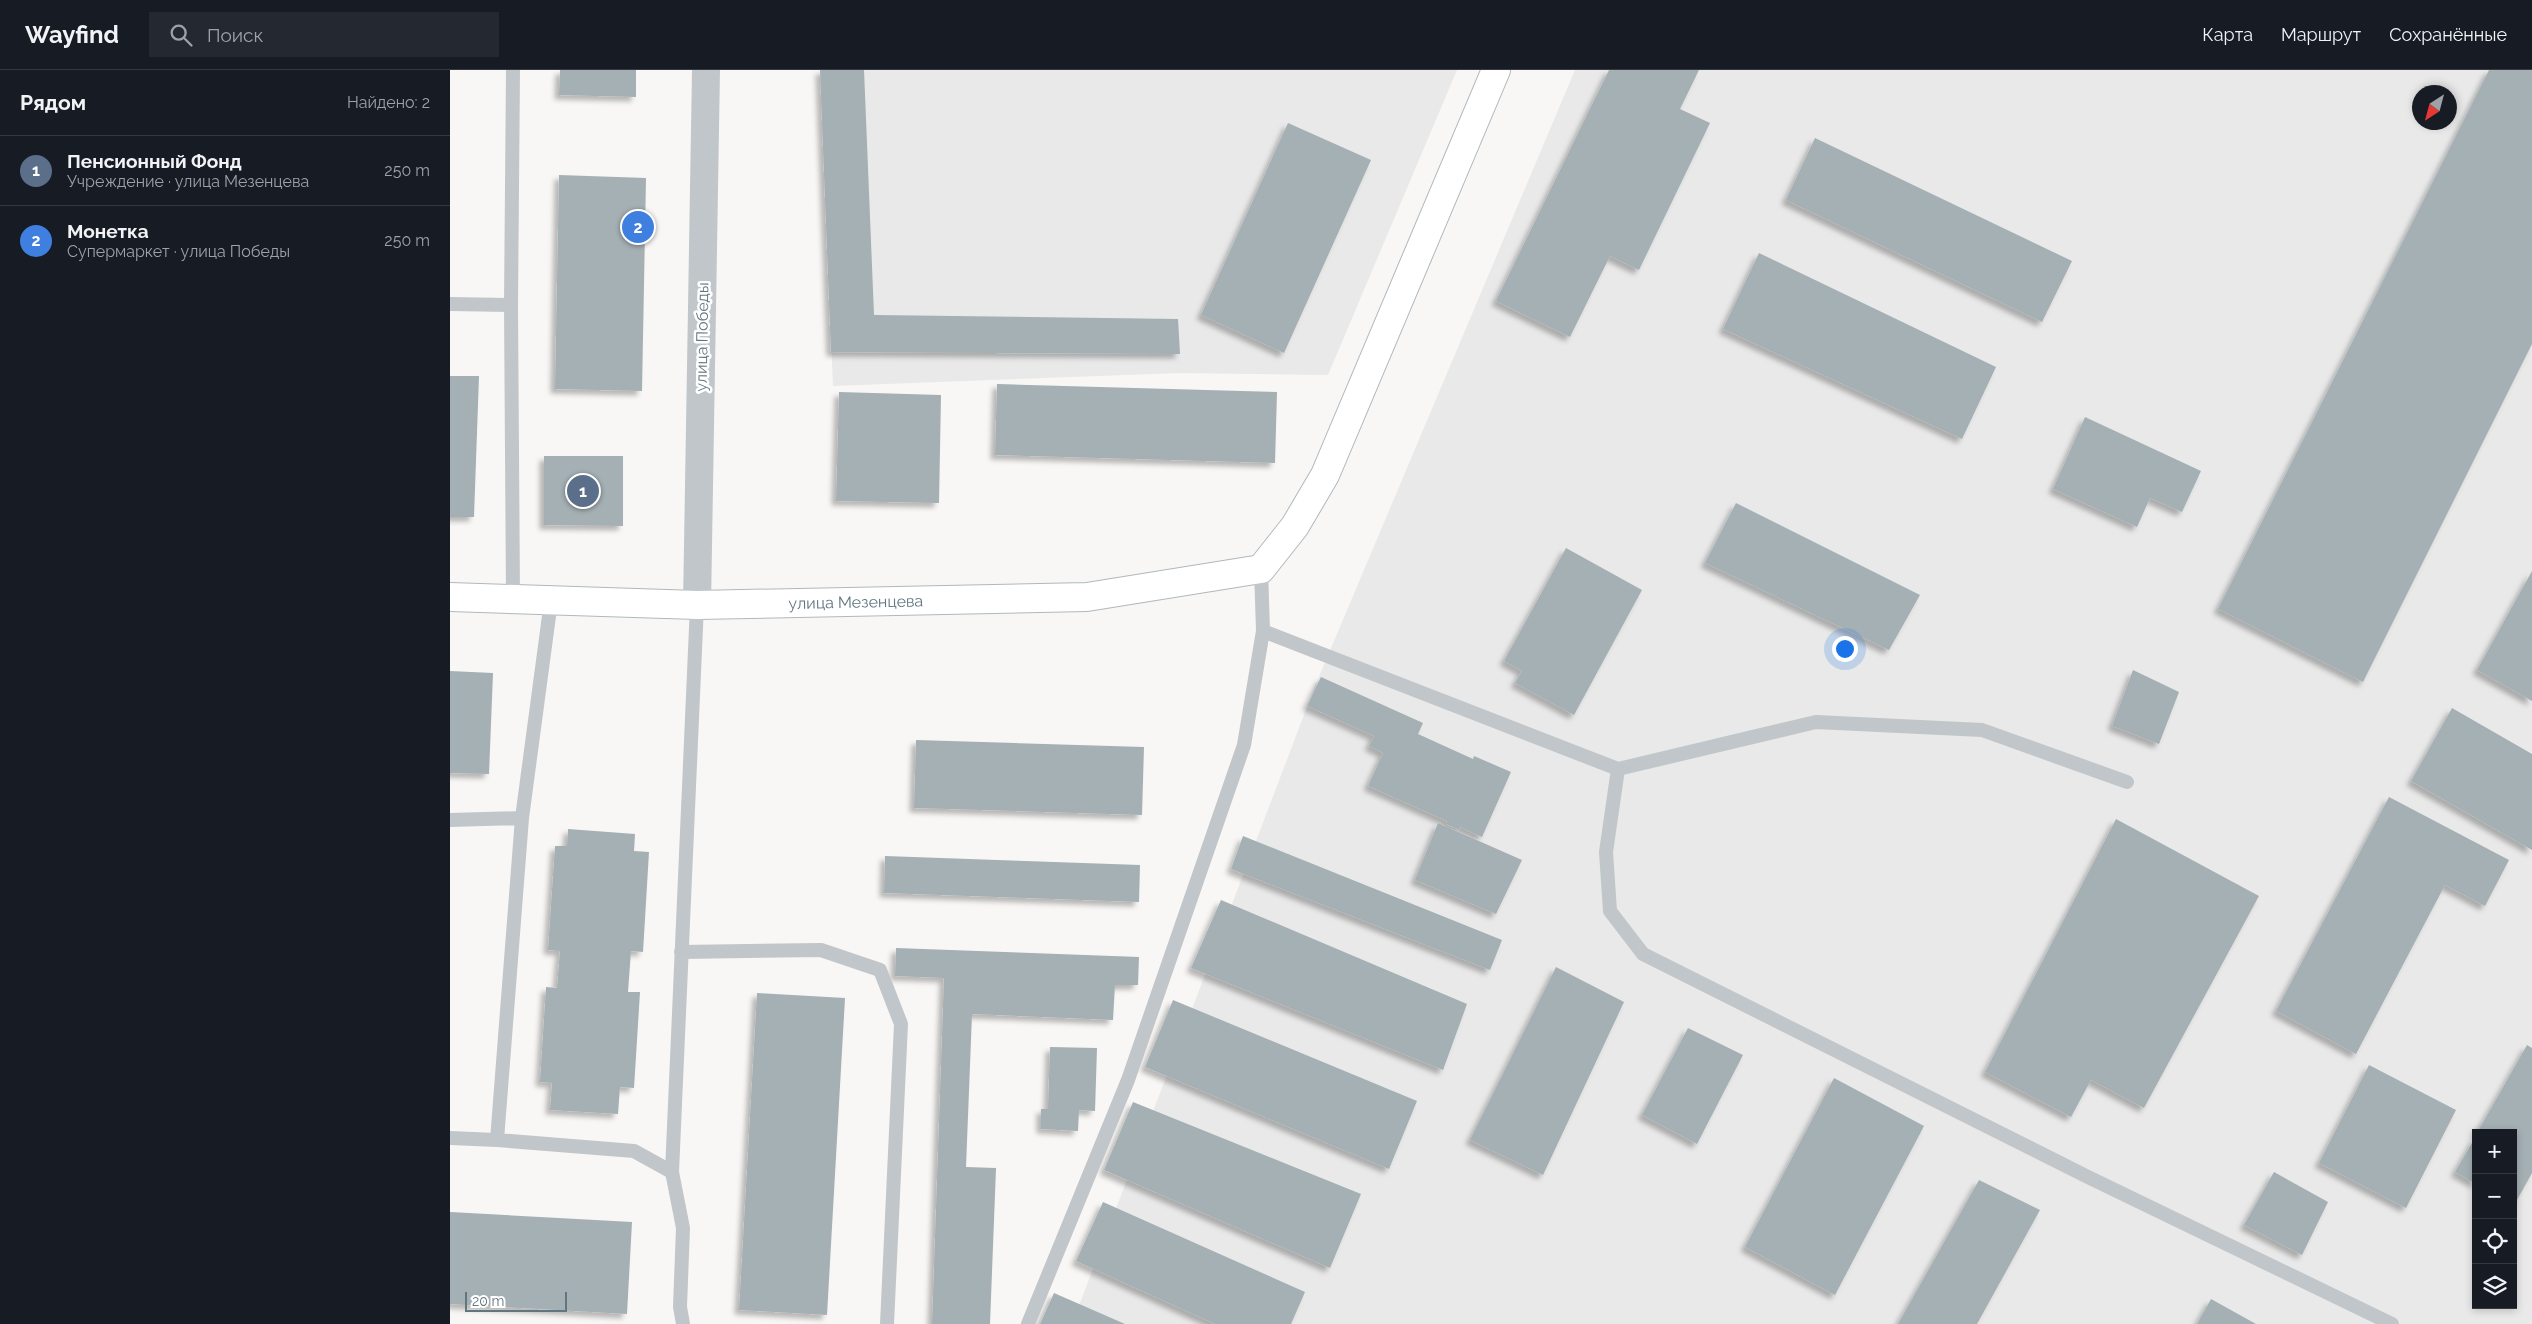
<!DOCTYPE html>
<html lang="ru">
<meta charset="utf-8">
<style>
body{margin:0;font-family:Raleway,sans-serif;background:#242831;color:#f1f3f6}
.controls{position:absolute;right:15px;bottom:15px;display:grid;overflow:hidden;border-radius:0px;box-shadow:0 2px 8px #0003}
.controls button{width:45px;height:45px;display:grid;place-items:center;padding:0;border:0;border-bottom:1px solid #363941;background:#171b24;color:#f1f3f6;font:25px sans-serif}
.compass{position:absolute;left:1962px;top:15px;width:45px;height:45px;border-radius:50%;background:#171b24;box-shadow:0 2px 8px #0003;rotate:216deg}
.scale{position:absolute;left:15px;bottom:12px;width:102px;box-sizing:border-box;padding-left:5px;border:2px solid #627680;border-top:0;font-size:14px;line-height:18px;white-space:nowrap;color:#627680;-webkit-text-stroke:4px #fff;paint-order:stroke}
.you{position:absolute;left:1394px;top:578px;width:18px;height:18px;margin:-12px;border:4px solid #fff;border-radius:50%;background:#1a73e8;box-shadow:0 0 0 8px #1a73e833}
.badge{display:grid;place-items:center;width:32px;height:32px;border-radius:50%;background:#ea580c;color:#fff;font-size:16px;font-weight:700}
.pin{position:absolute;translate:-50% -50%;border:2px solid #fff;box-shadow:0 1px 5px #0006}
.list{margin:0;padding:0;list-style:none}
h2{display:flex;justify-content:space-between;align-items:center;height:65px;margin:0;padding:0 20px;font-size:21px}
h2 small{font-size:16px;font-weight:400;color:#9ea1a6}
.list li{display:grid;grid-template-columns:32px 1fr auto;gap:15px;align-items:center;box-sizing:border-box;height:70px;padding:0 20px;border-top:1px solid #363941}
.list b{display:block;font-size:19px;white-space:nowrap}
.list p{margin:0;font-size:16px;white-space:nowrap;color:#9ea1a6}
.list em{font-size:16px;font-style:normal;color:#9ea1a6}
.icon{flex:none;width:28px;height:28px;fill:none;stroke:currentColor;stroke-width:2;stroke-linecap:round;stroke-linejoin:round}
.map{position:relative;flex:none;width:2082px;height:1254px;overflow:hidden}
header{display:flex;align-items:center;gap:30px;box-sizing:border-box;height:70px;padding:0 25px;background:#171b24;border-bottom:1px solid #363941}
header strong{font-size:24px}
nav{display:flex;gap:28px;margin-inline-start:auto;font-size:18px}
.search{width:350px;height:45px;background:#242831;display:flex;align-items:center;gap:12px;box-sizing:border-box;padding:0 18px;border-radius:0px;color:#9ea1a6;font-size:19px}
main{display:flex}
aside{flex:1;background:#171b24}
.map>svg:first-child{display:block}
.built{fill:#e8e9e8;fill-rule:evenodd}
.building{fill:#a5b0b4;filter:url(#shadow)}
.lines{fill:none;stroke-linecap:round;stroke-linejoin:round}
.secondary-casing{stroke:#b0b8bc;stroke-width:30}
.lane{stroke:#c0c6c9;stroke-width:14}
.street{stroke:#c0c6c9;stroke-width:28}
.secondary{stroke:#fff;stroke-width:28}
.labels{text-anchor:middle;dominant-baseline:central;stroke-width:5;stroke-linejoin:round;paint-order:stroke}
.street-label{font-size:16px;fill:#627680;stroke:#fff}
</style>
<header>
<strong>Wayfind</strong>
<div class="search"><svg class="icon" aria-label="search" viewBox="0 0 24 24"><circle cx="10" cy="10" r="6"/><path d="M15 15l6 6"/></svg>Поиск</div>
<nav><a>Карта</a><a>Маршрут</a><a>Сохранённые</a></nav>
</header>
<main>
<aside>
<h2>Рядом<small>Найдено: 2</small></h2>
<ul class="list">
<li><span class="badge" style="background:#5c6f8a">1</span><div><b>Пенсионный Фонд</b><p>Учреждение · улица Мезенцева</p></div><em>250 m</em></li>
<li><span class="badge" style="background:#3f7fe0">2</span><div><b>Монетка</b><p>Супермаркет · улица Победы</p></div><em>250 m</em></li>
</ul>
</aside>
<div class="map">
<svg width="2082" height="1254" viewBox="0 0 2082 1254">
<defs>
<filter id="shadow"><feDropShadow dx="-4.5" dy="4.5" stdDeviation="2.5" flood-color="#0004"/></filter>
</defs>
<rect width="100%" height="100%" fill="#f8f7f5"/>
<path class="built" d="M370 0H1007L878 305 729 303 383 316Z
M1125 0H2082V1254H622L865 616ZM1970 22H2000V52H1970ZM2026 1063H2063V1235H2026Z"/>
<path class="building" d="M110 0H186V27L109 25Z
M370 0H414L424 245 728 249 730 284 381 282Z
M1159 0H1249L1230 39 1260 53 1189 200 1160 186 1120 267 1046 231Z
M2039 0H2082V274L1913 612 1768 539Z
M838 53 921 90 834 283 751 245Z
M1365 68 1622 191 1592 252 1336 130Z
M109 105 196 108 192 321 105 319Z
M1309 183 1546 297 1512 369 1273 259Z
M0 306H29L24 447H0Z
M547 314 827 322 825 393 545 385Z
M389 322 491 325 489 433 386 431Z
M1635 347 1751 401 1732 442 1700 428 1687 457 1603 419Z
M94 386H173V456L94 455Z
M1286 433 1470 525 1439 580 1255 493Z
M1116 478 1192 520 1124 645 1065 613 1072 601 1054 591Z
M2082 501V631L2027 600Z
M1683 600 1729 622 1709 674 1662 656Z
M0 601 43 603 39 704 0 703Z
M871 607 973 653 968 664 1023 689 1024 686 1061 702 1032 767 1010 757 1009 760 996 754 997 751 918 716 933 683 919 676 924 666 857 636Z
M2002 638 2082 684V780L1961 711Z
M466 670 694 677 692 745 464 738Z
M1939 727 2059 790 2035 836 1995 815 1906 984 1826 941Z
M1666 749 1809 826 1694 1038 1641 1010 1621 1047 1535 1002Z
M988 753 1072 790 1046 844 965 810Z
M118 759 185 764 184 781 199 782 193 882 181 881 178 922H190L184 1018 170 1017 168 1044 100 1040 102 1013 90 1012 96 917 107 918 110 881 98 880 105 776H117Z
M793 766 1052 870 1040 900 781 799Z
M435 786 690 795 689 832 434 823Z
M771 830 1017 934 993 1000 741 898Z
M446 878 689 887 688 915H665L663 950 522 944 516 1097 546 1098 540 1254H482L494 908 445 906Z
M1106 897 1174 932 1093 1105 1020 1070Z
M307 923 395 928 377 1245 289 1240Z
M723 930 967 1031 939 1099 695 997Z
M1238 958 1293 985 1247 1074 1192 1045Z
M2077 975 2082 978V1103L2063 1137V1063H2027Z
M600 977 647 978 645 1041 629 1040 628 1061 591 1059V1039H598Z
M1919 995 2006 1040 1956 1138 1869 1093Z
M1384 1008 1474 1056 1385 1225 1295 1177Z
M683 1032 911 1124 880 1198 654 1100Z
M2026 1066V1114L2005 1102Z
M1824 1102 1878 1132 1852 1185 1794 1155Z
M1529 1110 1590 1140 1527 1254H1448Z
M653 1132 855 1222 841 1254H765L626 1191Z
M0 1142 182 1152 177 1244 0 1234Z
M604 1223 675 1254H590Z
M1761 1229 1806 1254H1747Z"/>
<g class="lines">
<defs>
<g id="secondary">
<path id="s1" d="M0 527 247 535 637 527 811 499 845 456 875 405 1046 0"/>
</g>
</defs>
<use href="#secondary" class="secondary-casing"/>
<path class="lane" d="M0 234 61 235
M63 528 61 235 63 0
M101 531 72 748 47 1070 184 1081 222 1102 233 1158 230 1237 233 1254
M813 561 1168 699 1366 652 1532 660 1677 712
M1168 699 1156 782 1160 841 1193 884 1638 1107 1942 1254
M0 750 72 748
M231 882 371 880 430 900 451 954 437 1254
M0 1068 47 1070
M222 1102 247 535
M578 1254 678 1010 794 675 813 561 811 499"/>
<path class="street" d="M247 535 256 0"/>
<use href="#secondary" class="secondary"/>
</g>
<g class="labels">
<g class="street-label">
<text transform="translate(252 267) rotate(-89)">улица Победы</text>
<text stroke="none"><textPath href="#s1" startOffset="406">улица Мезенцева</textPath></text>
</g>
</g>
</svg>
<div class="controls">
<button>+</button>
<button>−</button>
<button><svg class="icon" aria-label="locate" viewBox="0 0 24 24"><circle cx="12" cy="12" r="6"/><path d="M12 2v4M12 18v4M2 12h4M18 12h4"/></svg></button>
<button><svg class="icon" aria-label="layers" viewBox="0 0 24 24"><path d="M12 4l9 5-9 5-9-5zM3 14l9 5 9-5"/></svg></button>
</div>
<svg class="compass" viewBox="-18 -18 36 36"><path d="M0-13l5 13h-10z" fill="#e53935"/><path d="M0 13l5-13h-10z" fill="#9ea1a6"/></svg>
<div class="scale">20 m</div>
<div class="you"></div>
<div class="pin badge" style="left:133px;top:421px;background:#5c6f8a">1</div>
<div class="pin badge" style="left:188px;top:157px;background:#3f7fe0">2</div>
</div>
</main>
